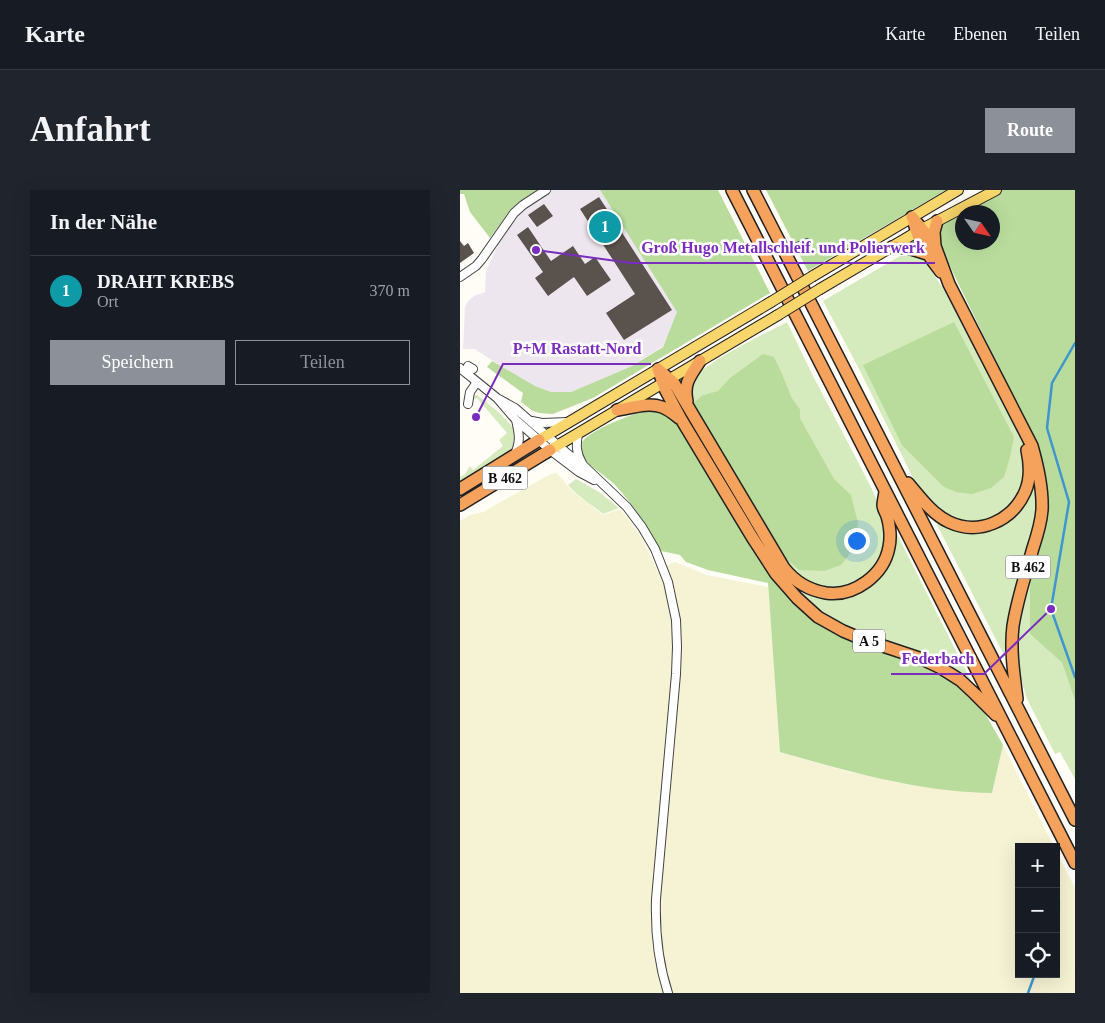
<!DOCTYPE html>
<html lang="de">
<meta charset="utf-8">
<style>
body{margin:0;font-family:Georgia,serif;background:#20242c;color:#f1f3f6}
.controls{position:absolute;right:15px;bottom:15px;display:grid;overflow:hidden;border-radius:0px;box-shadow:0 5px 20px #0002}
.controls button{width:45px;height:45px;display:grid;place-items:center;padding:0;border:0;border-bottom:1px solid #363941;background:#171b24;color:#f1f3f6;font:25px sans-serif}
.compass{position:absolute;left:495px;top:15px;width:45px;height:45px;border-radius:50%;background:#171b24;box-shadow:0 5px 20px #0002;rotate:124deg}
.you{position:absolute;left:396px;top:350px;width:18px;height:18px;margin:-12px;border:4px solid #fff;border-radius:50%;background:#1a73e8;box-shadow:0 0 0 8px #1a73e833}
.badge{display:grid;place-items:center;width:32px;height:32px;border-radius:50%;background:#8c9099;color:#fff;font-size:16px;font-weight:700}
.pin{position:absolute;translate:-50% -50%;border:2px solid #fff;box-shadow:0 1px 5px #0006}
.list{margin:0;padding:0;list-style:none}
h2{display:flex;justify-content:space-between;align-items:center;height:65px;margin:0;padding:0 20px;font-size:21px}
h2 small{font-size:16px;font-weight:400;color:#9ea1a6}
.list li{display:grid;grid-template-columns:32px 1fr auto;gap:15px;align-items:center;box-sizing:border-box;height:70px;padding:0 20px;border-top:1px solid #363941}
.list b{display:block;font-size:19px;white-space:nowrap}
.list p{margin:0;font-size:16px;white-space:nowrap;color:#9ea1a6}
.list em{font-size:16px;font-style:normal;color:#9ea1a6}
.actions{display:flex;gap:10px;padding:15px 20px}
.actions a{flex:1;padding:11px 0;border:1px solid #8c9099;border-radius:0px;text-align:center;font-size:18px;color:#8c9099}
.actions .main{background:#8c9099;color:#fff}
.icon{flex:none;width:28px;height:28px;fill:none;stroke:currentColor;stroke-width:2;stroke-linecap:round;stroke-linejoin:round}
.map{position:relative;flex:none;width:615px;height:803px;overflow:hidden;border-radius:0px}
header{display:flex;align-items:center;gap:30px;box-sizing:border-box;height:70px;padding:0 25px;background:#171b24;border-bottom:1px solid #363941}
header strong{font-size:24px}
nav{display:flex;gap:28px;margin-inline-start:auto;font-size:18px}
.intro{display:flex;align-items:center;justify-content:space-between;box-sizing:border-box;height:120px;padding:0 30px}
h1{margin:0;font-size:35px}
.button{padding:12px 22px;border-radius:0px;background:#8c9099;color:#fff;font-size:18px;font-weight:700}
main{display:flex;gap:30px;padding:0 30px}
aside{flex:1;background:#171b24;border-radius:0px;box-shadow:0 5px 20px #0002}
.map>svg:first-child{display:block}
.industrial{fill:#eee6ef}
.farmland{fill:#f6f3d4}
.green{fill:#d5ebbd;fill-rule:evenodd}
.forest{fill:#b9dc9c;fill-rule:evenodd}
.lines{fill:none;stroke-linecap:round;stroke-linejoin:round}
.stream{stroke:#3f96cf;stroke-width:2.5}
.building{fill:#5a524d}
.minor-casing{stroke:#444;stroke-width:10}
.major-casing{stroke:#222;stroke-width:12}
.highway-casing{stroke:#222;stroke-width:14}
.minor{stroke:#fff;stroke-width:8}
.major{stroke:#f9d66b;stroke-width:10}
.highway{stroke:#f5a25d;stroke-width:11}
.major-bridge-casing{stroke:#222;stroke-width:12;stroke-linecap:butt}
.major-bridge{stroke:#f9d66b;stroke-width:10}
.labels{text-anchor:middle;dominant-baseline:central;stroke-width:5;stroke-linejoin:round;paint-order:stroke}
.shield{fill:#fff;stroke:#585858;stroke-width:1}
.shield-label{font-size:14px;font-weight:bold;fill:#111}
.leader{fill:none;stroke:#7b2cbf;stroke-width:2}
.callout-dot{fill:#7b2cbf;stroke:#fff;stroke-width:2}
.callout-label{font-size:16px;text-anchor:middle;font-weight:bold;fill:#7b2cbf;stroke:#fff;stroke-width:5;stroke-linejoin:round;paint-order:stroke}
</style>
<header>
<strong>Karte</strong>
<nav><a>Karte</a><a>Ebenen</a><a>Teilen</a></nav>
</header>
<div class="intro"><h1>Anfahrt</h1><a class="button">Route</a></div>
<main>
<aside>
<h2>In der Nähe<small></small></h2>
<ul class="list">
<li><span class="badge" style="background:#0f9aa8">1</span><div><b>DRAHT KREBS</b><p>Ort</p></div><em>370 m</em></li>
</ul>
<div class="actions"><a class="main">Speichern</a><a>Teilen</a></div>
</aside>
<div class="map">
<svg width="615" height="803" viewBox="0 0 615 803">
<rect width="100%" height="100%" fill="#fffdf5"/>
<path class="industrial" d="M78 0H140L218 122 203 156 172 176 111 202H91L75 196 48 181 15 159H3L5 117 8 111 14 106 25 102 26 81 38 55 30 49 42 30 50 20 60 11Z"/>
<path class="farmland" d="M97 283 112 301 143 325 160 319 171 332 183 350 200 386 203 389 208 407 213 437V471L210 503H216L221 461 219 427 215 400 206 376 215 372 247 385 308 397 321 562 382 580 439 593 532 603 543 555 594 657H559V784H596V661L615 698V803H0V331L10 325 23 322 85 287 91 284Z"/>
<path class="green" d="M451 65 461 67 466 72 484 100 554 233 565 257 568 280 563 300 550 319 529 330 508 333 490 329 461 304 398 177 363 111 440 66Z
M327 132 353 186 410 295 422 321 427 343 420 373 401 392 373 400 346 394 324 373 232 214C232 208 229 200 231 194 235 176 309 142 327 132ZM323 186 332 208 340 219V228L374 290 391 305 243 205Z
M17 205C27 213 58 235 57 249 55 263 12 286 0 294V287L5 284 10 276 13 280 43 256 39 250 47 243 17 208 13 210 12 206Z
M574 281 578 314 548 464 544 465 477 335 479 331 495 339 551 328 560 320 567 308Z
M116 289 139 302 159 318 143 324C132 315 117 306 108 295Z
M436 342 514 497 381 435C362 424 352 416 337 400 344 403 351 407 359 408 388 413 419 400 431 372 435 363 435 352 436 342Z
M570 387V444L602 473 615 511V589L600 562 595 564 567 509 558 480 557 447 559 429Z"/>
<path class="forest" d="M0 0H78L60 11 50 20 30 48 10 22 4 4H0Z
M140 0H258L310 103 133 208 93 224 79 223 73 221 61 212 63 203 27 177 32 171 75 196 91 202H111L172 176 203 157 217 122Z
M306 0H486L348 81Z
M541 0H615V511L602 473 570 444V387L582 341 577 255 496 89 480 54 477 42 480 37 484 31ZM502 22H532V52H502Z
M494 132 554 247 550 267 544 287 531 298 512 304 496 302 484 297 442 255 403 175Z
M303 164 314 167 323 186 332 208 340 219V228L374 289 391 305 398 333 396 356 381 375 364 381 339 380 319 362 241 230 233 213 243 205 258 201 270 188Z
M184 221C200 220 208 225 219 237L293 361 315 389 334 411 490 488 510 504 526 525 543 555 532 603C459 602 390 582 320 562L308 393 248 380 226 372 220 365 201 361C188 336 173 314 154 294 147 287 125 273 122 266 120 263 120 258 120 255 128 240 168 226 184 221Z"/>
<g class="lines">
<path class="stream" d="M615 153 592 193 587 238 609 312 591 419 615 487
M596 722 599 714
M568 803 575 784"/>
</g>
<path class="building" d="M139 7 212 120 164 150 146 123 175 104 120 19Z
M84 14 93 26 77 37 68 25Z
M68 37 91 71 113 56 125 74 135 67 151 90 127 106 114 87 88 106 75 88 83 82 57 45Z
M0 51 4 56 8 53 14 63 0 73Z"/>
<g class="lines">
<defs>
<path id="minor" d="M325 62 348 53
M0 87 16 76 22 69 54 23 63 15 86 0
M8 176 13 179
M0 178 37 208 56 230 90 260 119 282 134 290
M37 208 55 218 108 264 123 275 167 317 182 337 195 359 208 392 216 430 217 457 216 484 196 709C195 741 198 772 208 803
M8 214 10 202 17 192
M72 231 82 233 108 232
M118 244C116 255 116 263 122 273
M55 264C61 250 59 244 56 230"/>
<path id="major" d="M353 86 498 0
M360 99 462 39 536 0
M79 250 311 112
M90 260 318 125"/>
<path id="highway" d="M272 0 615 673
M293 0 615 630
M452 27 462 39 475 56 489 94 572 256C578 277 583 298 582 320 581 333 577 346 573 358 566 383 557 410 553 436 550 460 554 485 557 509
M454 33C459 52 469 67 481 82
M475 56 474 42 477 31
M432 57 448 58 467 64
M198 179 206 201 221 229 292 347 316 384 337 408 358 427 383 441 402 449 462 469 481 478 500 490 515 504 536 525
M200 181 214 193 324 378C335 392 348 400 366 403 394 407 424 385 429 357 431 348 430 335 427 326 426 323 423 319 423 315 423 311 425 305 425 300
M227 211C223 193 231 185 240 171
M157 220C171 218 188 212 202 217 208 219 214 224 219 228
M448 293C460 307 472 324 489 332 519 346 552 331 565 302 571 289 570 274 567 260
M0 299 79 250
M0 315 90 260"/>
</defs>
<use href="#minor" class="minor-casing"/>
<use href="#major" class="major-casing"/>
<use href="#highway" class="highway-casing"/>
<use href="#minor" class="minor"/>
<use href="#major" class="major"/>
<use href="#highway" class="highway"/>
<defs>
<path id="major-bridge" d="M311 112 353 86
M318 125 360 99"/>
</defs>
<use href="#major-bridge" class="major-bridge-casing"/>
<use href="#major-bridge" class="major-bridge"/>
</g>
<g class="labels">
<g class="shield">
<rect x="22.5" y="276.5" width="45" height="23" rx="4"/>
<rect x="545.5" y="365.5" width="45" height="23" rx="4"/>
<rect x="393" y="439.5" width="32" height="23" rx="4"/>
</g>
<g class="shield-label">
<text x="45" y="288">B 462</text>
<text x="568" y="377">B 462</text>
<text x="409" y="451">A 5</text>
</g>
</g>
<path class="leader" d="M76 60L171 73H475M16 227L43 174H191M591 419L524 484H431"/>
<g class="callout-dot">
<circle cx="76" cy="60" r="5"/>
<circle cx="16" cy="227" r="5"/>
<circle cx="591" cy="419" r="5"/>
</g>
<g class="callout-label">
<text x="323" y="63">Groß Hugo Metallschleif. und Polierwerk</text>
<text x="117" y="164">P+M Rastatt-Nord</text>
<text x="478" y="474">Federbach</text>
</g>
</svg>
<div class="controls">
<button>+</button>
<button>−</button>
<button><svg class="icon" aria-label="locate" viewBox="0 0 24 24"><circle cx="12" cy="12" r="6"/><path d="M12 2v4M12 18v4M2 12h4M18 12h4"/></svg></button>
</div>
<svg class="compass" viewBox="-18 -18 36 36"><path d="M0-13l5 13h-10z" fill="#e53935"/><path d="M0 13l5-13h-10z" fill="#9ea1a6"/></svg>
<div class="you"></div>
<div class="pin badge" style="left:145px;top:37px;background:#0f9aa8">1</div>
</div>
</main>
